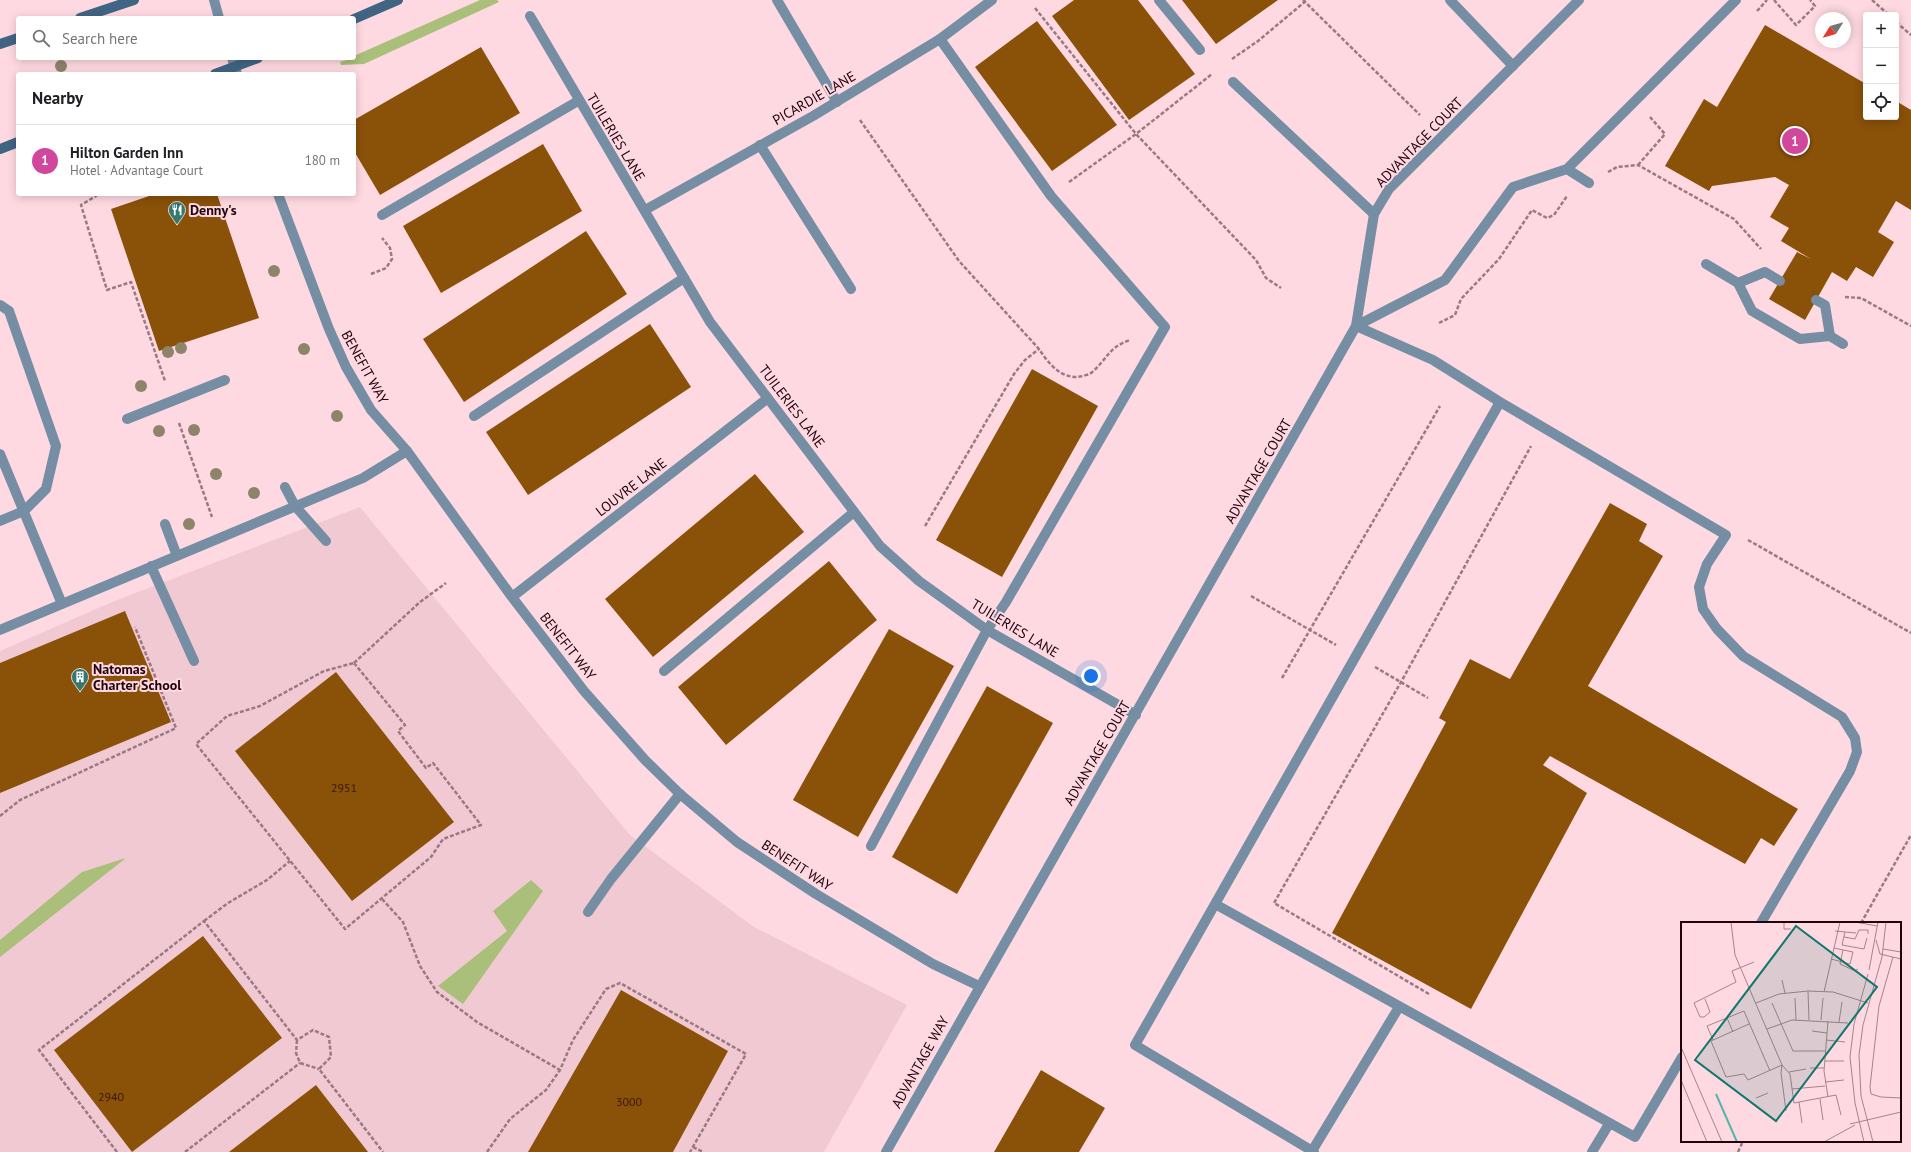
<!DOCTYPE html>
<meta charset="utf-8">
<style>
body{margin:0;font-family:"PT Sans",sans-serif;background:#f6f6f6;color:#202124}
.controls{position:absolute;right:12px;top:12px;display:grid;overflow:hidden;border-radius:4px;box-shadow:0 2px 10px #0003}
.controls button{width:36px;height:36px;display:grid;place-items:center;padding:0;border:0;border-bottom:1px solid #e0e0e0;background:#fff;color:#202124;font:20px sans-serif}
.compass{position:absolute;left:1815px;top:12px;width:36px;height:36px;border-radius:50%;background:#fff;box-shadow:0 2px 10px #0003;rotate:233deg}
.you{position:absolute;left:1091px;top:676px;width:14px;height:14px;margin:-10px;border:3px solid #fff;border-radius:50%;background:#1a73e8;box-shadow:0 0 0 6px #1a73e833}
.badge{display:grid;place-items:center;width:26px;height:26px;border-radius:50%;background:#111827;color:#fff;font-size:13px;font-weight:700}
.pin{position:absolute;translate:-50% -50%;border:2px solid #fff;box-shadow:0 1px 4px #0006}
.list{margin:0;padding:0;list-style:none}
h2{display:flex;justify-content:space-between;align-items:center;height:52px;margin:0;padding:0 16px;font-size:17px}
h2 small{font-size:13px;font-weight:400;color:#757577}
.list li{display:grid;grid-template-columns:26px 1fr auto;gap:12px;align-items:center;box-sizing:border-box;height:72px;padding:0 16px;border-top:1px solid #e0e0e0}
.list b{display:block;font-size:15px;white-space:nowrap}
.list p{margin:0;font-size:13px;white-space:nowrap;color:#757577}
.list em{font-size:13px;font-style:normal;color:#757577}
.icon{flex:none;width:22px;height:22px;fill:none;stroke:currentColor;stroke-width:2;stroke-linecap:round;stroke-linejoin:round}
.map{position:relative;flex:none;width:1911px;height:1152px;overflow:hidden}
.search{position:absolute;background:#fff;box-shadow:0 2px 10px #0003;left:16px;top:16px;width:340px;height:44px;display:flex;align-items:center;gap:10px;box-sizing:border-box;padding:0 14px;border-radius:4px;color:#757577;font-size:15px}
.panel{position:absolute;background:#fff;box-shadow:0 2px 10px #0003;left:16px;top:72px;width:340px;height:124px;border-radius:4px}
.map>svg:first-child{display:block}
.built{fill:#f1c9d2}
.green{fill:#a9bf7a}
.building{fill:#8a5108}
.lines{fill:none;stroke-linecap:round;stroke-linejoin:round}
.path{stroke:#9b7982;stroke-width:2.5;stroke-dasharray:4 2;stroke-linecap:butt}
.service{stroke:#758ea3;stroke-width:10}
.minor{stroke:#758ea3;stroke-width:10}
.secondary{stroke:#3f6583;stroke-width:10}
.tree{fill:#8d846a}
.labels{text-anchor:middle;dominant-baseline:central;stroke-width:4;stroke-linejoin:round;paint-order:stroke}
.number-label{font-size:12px;fill:#3a160b}
.street-label{font-size:14px;fill:#20030c;stroke:#ffd9e1}
.poi-label{font-size:14px;font-weight:bold;fill:#20030c;stroke:#ffd9e1;text-anchor:start}
.inset-river{fill:none;stroke:#51b5a7;stroke-width:2}
.inset-road{fill:none;stroke:#a6838c;stroke-width:1}
.view{fill:#0f766e;fill-opacity:0.15;stroke:#0f766e;stroke-width:2}
.inset-edge{fill:none;stroke:#20030c;stroke-width:2}
</style>
<div class="map">
<svg width="1911" height="1152" viewBox="0 0 1911 1152">
<rect width="100%" height="100%" fill="#ffd9e1"/>
<path class="built" d="M360 507 630 835 754 927 907 1005 824 1152H0V651L112 602Z"/>
<path class="green" d="M480 0H497L499 2 364 64 341 65 340 62 354 58V56Z
M126 858 0 957V940L82 872Z
M531 880 543 891 463 1004 438 986 507 931 493 911Z"/>
<path class="building" d="M1074 0H1138L1195 74 1129 120 1052 16Z
M1182 0H1278L1216 44Z
M1037 21 1117 125 1052 171 975 67Z
M1765 25 1866 84V117H1896V101L1911 110V210L1896 201 1878 232 1894 242 1873 277 1856 267 1847 281 1832 272 1805 320 1769 299 1797 252 1811 259 1781 241 1789 228 1770 217 1789 185 1775 177 1712 186 1709 191 1665 166 1704 99 1717 107Z
M481 47 520 113 380 195 354 151V120Z
M543 144 582 211 441 293 403 226Z
M155 194H217L259 318 159 351 111 209Z
M586 231 627 294 464 402 423 339Z
M650 324 691 387 528 495 486 432Z
M1032 369 1098 406 1002 577 936 540Z
M755 474 804 532 653 657 605 599Z
M1610 503 1647 524 1639 541 1663 556 1588 686 1798 809 1774 846 1761 838 1745 864 1550 756 1543 765 1587 793 1471 1009 1332 933 1446 722 1439 718 1470 659 1510 679Z
M829 561 877 620 726 745 678 687Z
M125 611 171 722 0 793V663Z
M889 629 954 666 858 837 793 800Z
M336 672 454 822 352 901 235 751Z
M987 686 1053 723 957 894 892 857Z
M203 936 282 1038 132 1152 54 1050Z
M621 990 728 1051 673 1152H528Z
M1041 1070 1105 1108 1079 1152H994Z
M316 1085 368 1152H229Z"/>
<g class="lines">
<path class="path" d="M1303 0 1420 115
M1774 0 1796 25 1815 6 1810 0
M1872 0 1889 15
M1035 8 1136 134 1256 260 1266 278 1281 288
M1757 11 1767 0
M1896 22 1911 35
M1232 59 1258 41 1307 0
M860 120 959 261 1039 349C1049 364 1062 381 1083 376 1085 375 1089 375 1091 373 1108 359 1107 348 1130 340
M1638 165 1665 134 1650 117
M1608 172 1617 167 1638 165 1734 219 1761 249
M1069 182 1136 134 1212 74
M97 194 96 196 81 205 107 290 131 282 165 381
M371 274 386 268 392 259 390 248 382 238
M1845 297 1861 298 1911 326
M1439 323 1455 315 1461 299 1499 259 1532 210 1547 218 1554 215 1567 196
M179 423 212 517
M925 526 1014 374 1025 360 1039 349
M1748 540 1911 633
M1251 596 1336 645
M354 663 405 725 398 731 426 768 433 763 481 825 443 839 431 857 345 929 196 744 227 716 260 706 324 671Z
M354 663 420 602 446 583
M1375 667 1428 698
M1282 678 1440 406
M0 816 20 800 176 728 135 627
M382 899 403 922 420 966 437 992 477 1022 560 1070
M204 921 228 903 267 880 290 861
M1861 923 1911 835
M1429 994 1274 903 1401 682 1531 446
M297 1040 296 1053 300 1063 319 1069
M693 1147 703 1152
M117 1152 39 1050 204 921 297 1040 313 1030 329 1037 331 1057 319 1069 383 1152
M185 1152 300 1063
M487 1152 510 1119 546 1090 560 1070 573 1040 606 989 620 983 746 1054 690 1152
M1738 1152 1743 1141"/>
<path class="service" d="M777 0 837 102
M1159 0 1200 50
M1450 0 1513 66
M1233 82 1374 214
M760 145 851 289
M1567 169 1589 183
M382 215 578 101
M1706 264 1738 283 1752 311 1800 339 1830 336 1843 344
M1738 283 1765 272 1780 281
M1816 300 1825 305 1830 336
M0 305 9 311 56 446 46 489 24 511 0 521
M1356 326 1433 360 1500 402 1726 535 1707 564 1699 587 1703 609 1717 629 1743 656 1842 717 1855 738 1857 752 1850 771 1761 923
M1356 326 1445 280 1513 187 1567 169 1736 0
M474 416 684 278
M127 419 225 380
M0 454 62 604
M285 487 295 506 326 541
M165 524 177 556
M151 566 194 661
M0 630 363 478 407 451
M664 671 854 512
M871 846 987 630 1006 602 1165 327 1051 196 940 39
M1215 904 1635 1137 1682 1057
M588 912 611 879 680 794
M1312 1151 1399 1007
M1314 1152 1135 1045 1500 402
M1592 1152 1609 1124"/>
<path class="minor" d="M214 0 219 18
M530 16 710 322 880 546 919 581 987 630 1136 715
M232 58 237 74
M278 194 329 329 346 367 371 410 407 451 512 597 584 691 646 761 680 794 737 842 816 894 933 964 979 986
M645 210 813 116 940 39 992 0
M512 597 768 398
M886 1152 1356 326 1374 214 1389 189 1579 0"/>
<path class="secondary" d="M80 18 134 0
M354 19 398 0
M0 44 18 38
M215 74 258 58
M0 149 18 142"/>
</g>
<g class="tree">
<circle cx="61" cy="66" r="6"/>
<circle cx="274" cy="271" r="6"/>
<circle cx="181" cy="348" r="6"/>
<circle cx="304" cy="349" r="6"/>
<circle cx="168" cy="352" r="6"/>
<circle cx="141" cy="386" r="6"/>
<circle cx="337" cy="416" r="6"/>
<circle cx="194" cy="430" r="6"/>
<circle cx="159" cy="431" r="6"/>
<circle cx="216" cy="474" r="6"/>
<circle cx="254" cy="493" r="6"/>
<circle cx="189" cy="524" r="6"/>
</g>
<defs>
<symbol id="restaurant-pin" viewBox="-11 -11 22 30"><path d="M0 17L-7.5 6A9.5 9.5 0 1 1 7.5 6Z" fill="#33796f" stroke="#ffd9e1"/><path d="M-5-6h1v4h1v-4h1v4h1v-4h1v5L-1.5 .5V6h-2V.5L-5-1ZM5-6V6H3V1.5H1.5Q1.5-4 5-6Z" fill="#fff"/></symbol>
<symbol id="building-pin" viewBox="-11 -11 22 30"><path d="M0 17L-7.5 6A9.5 9.5 0 1 1 7.5 6Z" fill="#33796f" stroke="#ffd9e1"/><path d="M-4-6H4V6H1V3H-1V6H-4ZM-2.5-4.3h1.7v1.8h-1.7ZM.8-4.3h1.7v1.8H.8ZM-2.5-1h1.7V.8h-1.7ZM.8-1h1.7V.8H.8Z" fill="#fff"/></symbol>
</defs>
<g fill-rule="evenodd">
<use href="#restaurant-pin" x="167" y="200" width="20" height="27"/>
<use href="#building-pin" x="70" y="667" width="20" height="27"/>
</g>
<g class="labels">
<g class="number-label">
<text x="344" y="787">2951</text>
<text x="111" y="1096">2940</text>
<text x="629" y="1101">3000</text>
</g>
<g class="street-label">
<text transform="translate(814 98) rotate(-30)">PICARDIE LANE</text>
<text transform="translate(616 137) rotate(59)">TUILERIES LANE</text>
<text transform="translate(1419 142) rotate(-46)">ADVANTAGE COURT</text>
<text transform="translate(365 367) rotate(61)">BENEFIT WAY</text>
<text transform="translate(792 406) rotate(53)">TUILERIES LANE</text>
<text transform="translate(1258 471) rotate(-60)">ADVANTAGE COURT</text>
<text transform="translate(631 487) rotate(-38)">LOUVRE LANE</text>
<text transform="translate(1015 628) rotate(31)">TUILERIES LANE</text>
<text transform="translate(568 646) rotate(52)">BENEFIT WAY</text>
<text transform="translate(1097 753) rotate(-60)">ADVANTAGE COURT</text>
<text transform="translate(797 865) rotate(33)">BENEFIT WAY</text>
<text transform="translate(920 1062) rotate(-61)">ADVANTAGE WAY</text>
</g>
<g class="poi-label">
<text x="190" y="210">Denny's</text>
<text x="93" y="669">Natomas<tspan x="93" dy="16">Charter School</tspan></text>
</g>
</g>
<g transform="translate(1681 922)">
<rect width="220" height="220" fill="#ffd9e1"/>
<path class="inset-river" d="M35 172 56 220"/>
<path class="inset-road" d="M50 0 54 33 101 143 109 152 113 181 155 173 160 193M103 0V7H110M174 0 196 4M154 9 175 11M164 10 161 23 183 27 186 16M163 15 174 17 178 8H187V12M195 18 199 32 220 37M202 27 220 30M162 28 159 42 174 49 177 47M212 35 198 84 189 165 190 172 200 175 220 176M150 37 169 42 172 30 153 26M188 48 197 0M101 58 104 71M127 69 128 98M143 70 159 0M114 76 115 98M24 77 29 90 23 95H19L13 81 55 60 51 49 73 40M75 81 98 72 127 69 152 70 187 81M91 81 112 129H144M46 96 52 110M140 98 142 76M158 100 161 80M68 102 30 119 45 155 63 152 67 158 101 143M86 107 111 98 167 101M131 109 146 111M32 118 26 104 63 89 89 149M145 118 164 120M0 125 41 220M144 139H163M101 143 100 151 105 189M129 146H143M108 150 125 147M0 158 26 220M144 160 163 158M111 167 144 164M147 175 143 149 147 99M75 176 87 171M139 177 142 198M118 180 121 201M169 202 220 190M143 220 174 203M183 220 174 181 169 135 173 102 187 52M192 220 180 174 178 133 182 103 201 35 205 0"/>
<path class="view" d="M115 4 196 65 95 199 14 138Z"/>
<rect width="220" height="220" class="inset-edge"/>
</g>
</svg>
<div class="controls">
<button>+</button>
<button>−</button>
<button><svg class="icon" aria-label="locate" viewBox="0 0 24 24"><circle cx="12" cy="12" r="6"/><path d="M12 2v4M12 18v4M2 12h4M18 12h4"/></svg></button>
</div>
<svg class="compass" viewBox="-18 -18 36 36"><path d="M0-13l5 13h-10z" fill="#e53935"/><path d="M0 13l5-13h-10z" fill="#757577"/></svg>
<div class="you"></div>
<div class="pin badge" style="left:1795px;top:141px;background:#d1479c">1</div>
<div class="search"><svg class="icon" aria-label="search" viewBox="0 0 24 24"><circle cx="10" cy="10" r="6"/><path d="M15 15l6 6"/></svg>Search here</div>
<section class="panel">
<h2>Nearby<small></small></h2>
<ul class="list">
<li><span class="badge" style="background:#d1479c">1</span><div><b>Hilton Garden Inn</b><p>Hotel · Advantage Court</p></div><em>180 m</em></li>
</ul>
</section>
</div>
